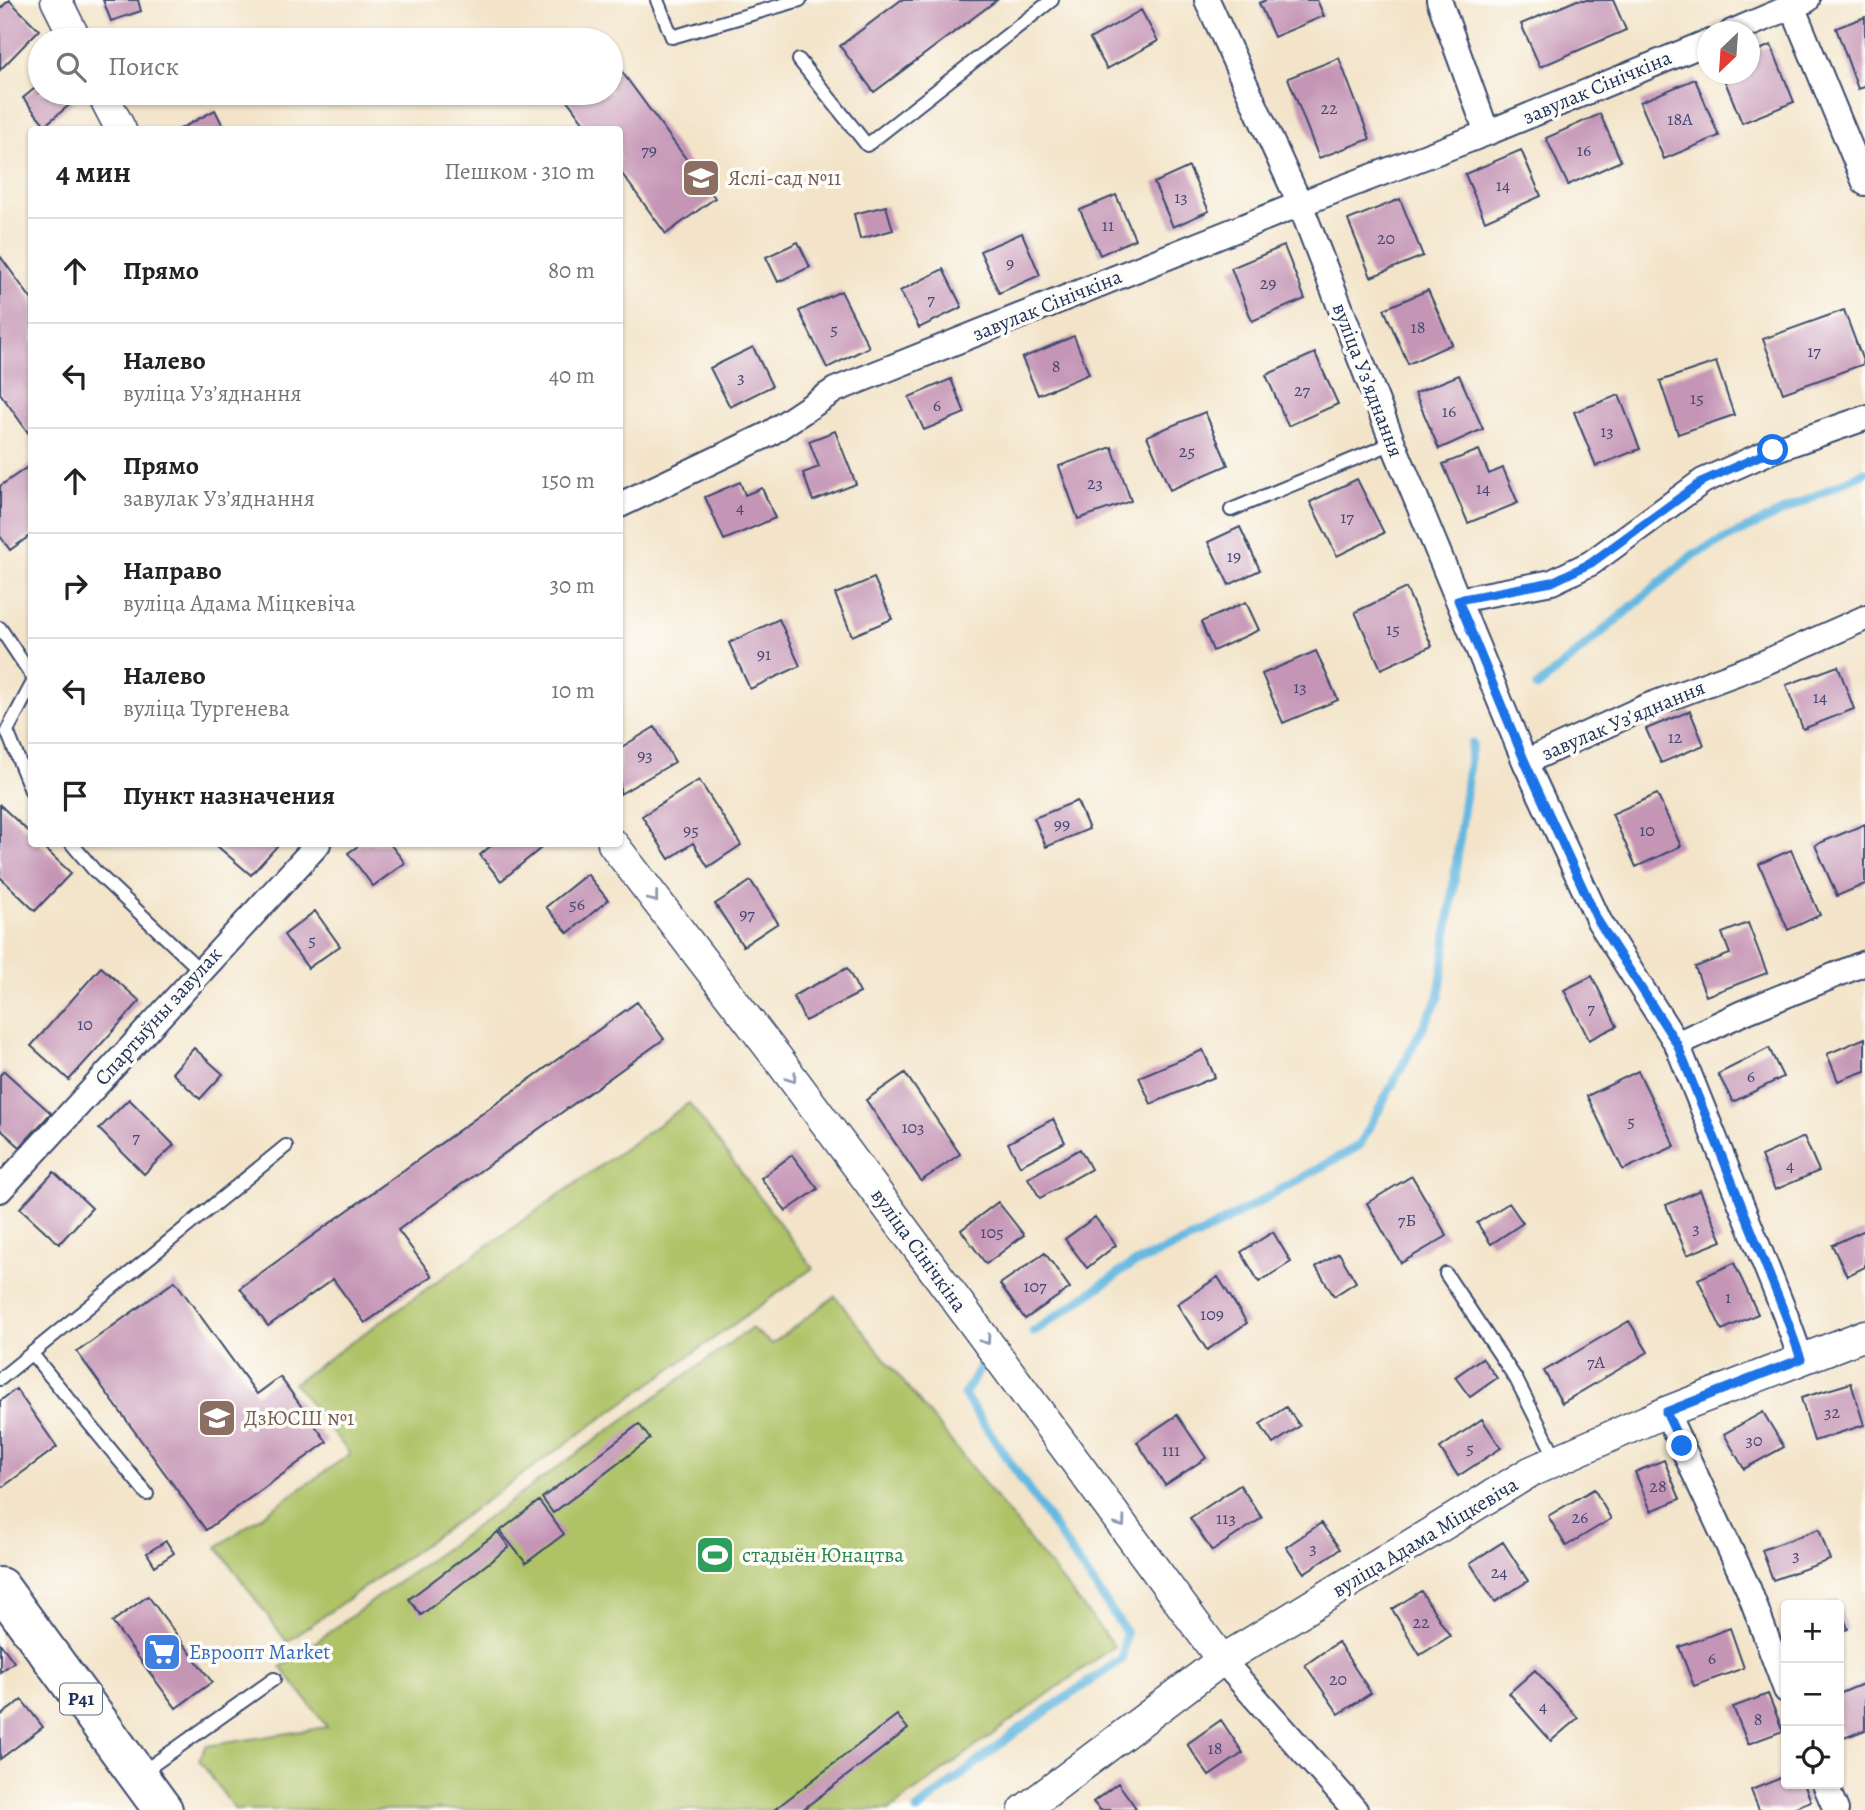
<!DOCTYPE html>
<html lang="ru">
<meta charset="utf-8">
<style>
body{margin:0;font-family:Alegreya,serif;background:#f2f2f2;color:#222}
.controls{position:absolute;right:21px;bottom:21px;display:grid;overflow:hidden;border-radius:7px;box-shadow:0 2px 5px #0004}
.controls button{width:63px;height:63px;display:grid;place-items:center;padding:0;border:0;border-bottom:2px solid #e0e0e0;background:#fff;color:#222;font:35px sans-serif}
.compass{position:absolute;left:1697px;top:21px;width:63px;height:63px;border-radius:50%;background:#fff;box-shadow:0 2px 5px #0004;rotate:205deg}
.stop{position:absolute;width:21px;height:21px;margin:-16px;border:5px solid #1a73e8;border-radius:50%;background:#fff}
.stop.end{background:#1a73e8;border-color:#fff;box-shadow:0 2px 7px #0008}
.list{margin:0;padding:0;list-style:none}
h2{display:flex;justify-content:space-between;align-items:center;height:91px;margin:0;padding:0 28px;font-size:30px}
h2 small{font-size:23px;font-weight:400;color:#767676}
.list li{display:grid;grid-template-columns:46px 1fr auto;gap:21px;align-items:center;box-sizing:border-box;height:105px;padding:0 28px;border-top:2px solid #e0e0e0}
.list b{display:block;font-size:26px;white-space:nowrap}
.list p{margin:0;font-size:23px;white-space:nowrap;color:#767676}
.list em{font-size:23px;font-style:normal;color:#767676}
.icon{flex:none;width:38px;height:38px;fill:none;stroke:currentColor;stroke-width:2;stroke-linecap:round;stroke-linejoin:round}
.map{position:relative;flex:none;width:1865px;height:1810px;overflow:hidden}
.search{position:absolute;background:#fff;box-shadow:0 2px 5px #0004;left:28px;top:28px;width:595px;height:77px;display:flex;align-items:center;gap:18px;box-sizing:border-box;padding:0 24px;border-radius:38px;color:#767676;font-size:26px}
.panel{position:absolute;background:#fff;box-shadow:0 2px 5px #0004;left:28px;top:126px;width:595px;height:721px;border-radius:7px}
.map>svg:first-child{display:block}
.green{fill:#afc266;stroke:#657862;stroke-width:2}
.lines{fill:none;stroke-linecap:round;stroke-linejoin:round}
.stream{stroke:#65b8e1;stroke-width:9}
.building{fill:#c595b6}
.service-casing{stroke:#3b4a6e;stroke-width:16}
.minor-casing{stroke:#3b4a6e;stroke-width:28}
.tertiary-casing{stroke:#3b4a6e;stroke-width:33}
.primary-casing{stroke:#3b4a6e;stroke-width:42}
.service{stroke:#fff;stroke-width:12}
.minor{stroke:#fff;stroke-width:24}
.tertiary{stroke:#fff;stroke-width:30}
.primary{stroke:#fff;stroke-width:38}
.oneway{stroke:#8d97ae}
.route{stroke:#1a73e8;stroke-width:9}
.labels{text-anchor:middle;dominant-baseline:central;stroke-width:7;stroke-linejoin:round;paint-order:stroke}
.number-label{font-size:18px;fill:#464874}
.shield{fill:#fdfcf7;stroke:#5f6c8c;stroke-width:2}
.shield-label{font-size:19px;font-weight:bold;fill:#1b2f5e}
.street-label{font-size:21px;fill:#1b2f5e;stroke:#fdfcf7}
.education-label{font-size:21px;fill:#785e54;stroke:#fdfcf7;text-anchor:start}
.leisure-label{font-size:21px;fill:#27864d;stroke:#fdfcf7;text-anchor:start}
.shop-label{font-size:21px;fill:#366cbe;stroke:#fdfcf7;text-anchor:start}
</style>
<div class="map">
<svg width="1865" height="1810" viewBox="0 0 1865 1810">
<rect width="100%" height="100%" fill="#fdfcf7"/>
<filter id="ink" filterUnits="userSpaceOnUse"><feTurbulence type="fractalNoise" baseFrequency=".0143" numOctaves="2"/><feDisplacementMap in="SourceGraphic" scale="14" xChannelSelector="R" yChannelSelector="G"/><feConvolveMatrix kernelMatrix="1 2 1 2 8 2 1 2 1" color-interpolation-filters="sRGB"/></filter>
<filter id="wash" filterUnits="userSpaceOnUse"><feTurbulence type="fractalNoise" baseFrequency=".00686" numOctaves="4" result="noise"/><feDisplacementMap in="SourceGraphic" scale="28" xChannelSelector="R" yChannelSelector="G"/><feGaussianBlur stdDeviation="1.57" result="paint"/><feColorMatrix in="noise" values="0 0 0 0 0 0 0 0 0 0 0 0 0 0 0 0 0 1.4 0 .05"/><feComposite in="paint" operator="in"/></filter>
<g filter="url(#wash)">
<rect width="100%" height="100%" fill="#f3e4c9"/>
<path class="green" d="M689 1103 813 1268 287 1642 217 1547 350 1454 294 1383Z
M835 1296 1114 1646 889 1810H235L199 1760 206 1746 327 1727 281 1667 751 1328 772 1344Z"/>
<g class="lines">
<path class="stream" d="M1537 687 1694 554 1865 472
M1033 1332 1131 1265 1200 1235 1360 1145 1439 997 1472 743
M917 1810 1017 1731 1122 1659 1126 1632 964 1395 980 1368"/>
</g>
<g id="blocks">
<path class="building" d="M9 0 39 30 0 70V9Z
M103 0H138L141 11 111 21Z
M901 0H997L874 92 840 46Z
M1266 0H1317L1324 16 1274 37 1259 3Z
M1577 0H1613L1626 30 1540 67 1521 24Z
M1141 10 1158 41 1107 69 1090 39Z
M1865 17V87L1858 89 1836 28Z
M1771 45 1794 102 1742 123 1722 74H1750V54Z
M611 57 715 198 666 234 620 171V130H589L562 93H611Z
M1339 58 1370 139 1319 158 1288 78Z
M1695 79 1719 136 1664 159 1640 102Z
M40 84V93H84L45 125 23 98Z
M215 110 225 130H178Z
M1600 114 1621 161 1568 185 1546 138Z
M1521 150 1541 196 1485 221 1465 174Z
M1189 167 1209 211 1173 227 1154 183Z
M1116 195 1135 239 1100 255 1080 210Z
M1400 199 1423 256 1371 277 1348 220Z
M886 206 893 230 860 239 854 214Z
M1022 233 1040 275 999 293 980 251Z
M798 242 810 267 778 282 766 257Z
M1284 246 1305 299 1252 321 1231 268Z
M0 256 32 300V438L0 393Z
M943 269 962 307 919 328 900 291Z
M1428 290 1452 344 1408 364 1384 309Z
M841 291 869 347 827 368 799 311Z
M1844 310 1864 364 1783 393 1763 339Z
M1074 336 1089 374 1038 395 1022 358Z
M753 347 772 386 730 407 710 368Z
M1315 353 1338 404 1288 426 1266 375Z
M1716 362 1734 415 1678 434 1660 381Z
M1459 375 1483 429 1439 449 1415 393Z
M951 379 965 413 924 430 909 397Z
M1619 395 1640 449 1596 466 1574 412Z
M1205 412 1228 465 1170 490 1147 436Z
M835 431 856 484 813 501 803 473 819 467 809 441Z
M1112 447 1131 501 1078 519 1059 466Z
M1479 450 1489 474 1503 468 1518 503 1468 523 1443 464Z
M32 464V534L10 550 0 536V486Z
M1357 479 1384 533 1337 556 1310 502Z
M740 482 745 495 762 488 775 518 724 540 705 497Z
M1240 527 1260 570 1229 585 1208 542Z
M874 578 892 619 852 636 835 594Z
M1406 588 1432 646 1381 669 1355 612Z
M1246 602 1259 630 1213 651 1201 622Z
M779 619 800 666 750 689 729 643Z
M1316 651 1338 700 1283 723 1262 674Z
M1838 666 1854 709 1803 729 1786 685Z
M1690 711 1704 745 1661 763 1646 729Z
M655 727 675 762 620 794V748Z
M699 780 741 845 708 867 693 843 669 859 642 816Z
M1657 794 1681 846 1636 867 1612 814Z
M1077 801 1089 829 1046 847 1034 818Z
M0 805 32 835V844H40L71 873 35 911 0 877Z
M1865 824V884L1837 896 1815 845Z
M218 844H279L251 875 217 846Z
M361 844H390L405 863 373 886 348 853Z
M493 844H538L541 848 501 881 480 855Z
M1791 850 1820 915 1788 930 1759 864Z
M587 874 608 900 568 933 546 907Z
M751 881 778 923 743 946 715 904Z
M315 911 340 946 308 968 284 935Z
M1748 923 1767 973 1706 996 1695 967 1730 954 1722 933Z
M101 967 140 1001 69 1080 31 1046Z
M847 968 860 993 805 1021 793 996Z
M1592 976 1617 1026 1589 1040 1564 990Z
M637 1002 664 1039 398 1230 432 1276 365 1323 333 1279 268 1326 240 1288Z
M1865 1038V1071L1838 1081 1827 1054Z
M194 1048 223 1074 200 1099 172 1073Z
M1769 1048 1783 1077 1733 1102 1718 1074Z
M1203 1050 1215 1077 1151 1104 1139 1077Z
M4 1071 51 1113 20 1147 0 1129V1075Z
M1638 1071 1675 1146 1623 1170 1587 1096Z
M905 1073 960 1154 921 1181 866 1100Z
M129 1099 174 1145 144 1174 99 1129Z
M1053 1119 1065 1142 1020 1166 1008 1143Z
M1804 1137 1819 1171 1775 1190 1761 1156Z
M1080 1149 1091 1169 1040 1198 1028 1178Z
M792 1155 818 1189 786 1211 761 1178Z
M54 1172 92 1208 59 1244 20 1208Z
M1412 1176 1447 1236 1401 1263 1367 1203Z
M1700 1190 1722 1241 1687 1255 1666 1205Z
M998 1202 1024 1235 986 1264 961 1230Z
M1509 1203 1523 1223 1491 1244 1477 1223Z
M1095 1217 1116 1245 1087 1268 1065 1239Z
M1865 1230V1267L1847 1276 1832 1245Z
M1273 1232 1291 1262 1259 1282 1241 1252Z
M1045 1253 1070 1288 1025 1319 1000 1284Z
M1339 1253 1356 1282 1334 1296 1316 1267Z
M1734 1263 1758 1314 1722 1330 1698 1279Z
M1218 1277 1247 1323 1207 1350 1177 1304Z
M175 1281 257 1394 280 1377 327 1442 206 1530 77 1352Z
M1629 1321 1648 1352 1562 1403 1544 1371Z
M1482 1358 1497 1378 1470 1397 1455 1377Z
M1851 1383 1864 1425 1814 1441 1801 1398Z
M16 1389 57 1447 0 1489V1401Z
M1286 1407 1300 1426 1273 1444 1260 1424Z
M1763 1412 1784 1447 1744 1469 1724 1434Z
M1177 1415 1206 1458 1165 1485 1137 1442Z
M1482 1419 1501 1448 1458 1476 1440 1448Z
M639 1424 650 1439 553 1513 542 1498Z
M1664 1460 1680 1499 1651 1511 1635 1472Z
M1240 1485 1262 1518 1212 1551 1190 1518Z
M1594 1489 1611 1519 1566 1546 1548 1516Z
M539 1501 564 1534 526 1563 500 1531Z
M1321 1523 1340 1549 1304 1573 1286 1547Z
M1819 1529 1830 1560 1773 1580 1762 1550Z
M498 1532 509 1547 421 1615 409 1599Z
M166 1541 174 1553 155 1566 147 1553Z
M1503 1542 1528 1581 1495 1602 1470 1563Z
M1421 1591 1450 1636 1420 1655 1392 1609Z
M148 1596 212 1682 176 1708 112 1622Z
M1837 1600 1848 1629 1839 1632V1605H1823Z
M1730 1628 1744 1668 1694 1686 1679 1647Z
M1338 1642 1371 1693 1339 1714 1305 1665Z
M0 1643 14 1662 0 1672Z
M1535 1670 1578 1718 1551 1741 1509 1693Z
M1865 1683V1730L1844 1738 1839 1724V1694Z
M1768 1694 1783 1731 1748 1744 1733 1707Z
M22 1700 43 1727 0 1759V1716Z
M897 1715 908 1729 802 1810H774Z
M1221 1720 1243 1753 1209 1776 1187 1744Z
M1786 1776V1784H1804L1811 1801 1788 1810H1759L1751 1790Z
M1118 1783 1136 1808 1133 1810H1100L1093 1802Z"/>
</g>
</g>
<g filter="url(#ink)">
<use href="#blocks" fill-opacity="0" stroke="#3b4a6e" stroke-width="2"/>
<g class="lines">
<defs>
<path id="service" d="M657 0 672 37 800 0
M799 60 867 145 1052 0
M1231 510 1393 443
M0 628 32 676
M32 684 7 731 32 793
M72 844 94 870 200 970
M1446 1274 1516 1379 1557 1460
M32 1354 147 1494
M0 1379 286 1146
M140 1774 274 1679"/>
<path id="minor" d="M1207 0 1300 204 1393 443 1525 762 1599 921 1677 1044 1785 1314 1801 1359
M1439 0 1487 133
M1792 6 1865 183
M1732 32 1807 0
M620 505 769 434 835 390 1300 204 1487 133 1708 42
M1458 600 1552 582 1591 563 1703 481 1773 450 1865 418
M1525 762 1648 706 1766 662 1865 618
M1677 1044 1742 1013 1865 963
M0 1190 318 844
M1666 1412 1748 1588 1786 1690
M1222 1660 1355 1810
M1825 1784 1836 1810"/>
<path id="tertiary" d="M56 0 76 40
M102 93 121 130
M613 844 779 1060 1222 1660
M1024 1810 1222 1660 1530 1472 1666 1412 1865 1335"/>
<path id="primary" d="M0 1587 163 1810"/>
</defs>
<use href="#service" class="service-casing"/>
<use href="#minor" class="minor-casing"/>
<use href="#tertiary" class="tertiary-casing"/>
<use href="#primary" class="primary-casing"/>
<use href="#service" class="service"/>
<use href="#minor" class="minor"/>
<use href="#tertiary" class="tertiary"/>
<use href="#primary" class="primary"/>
</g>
<defs><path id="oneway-chevron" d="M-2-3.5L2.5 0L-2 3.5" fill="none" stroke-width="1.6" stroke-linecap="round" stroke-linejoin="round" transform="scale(1.75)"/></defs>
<g class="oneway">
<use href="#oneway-chevron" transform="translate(654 898) rotate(52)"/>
<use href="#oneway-chevron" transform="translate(792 1078) rotate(54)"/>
<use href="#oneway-chevron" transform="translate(986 1340) rotate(54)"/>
<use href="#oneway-chevron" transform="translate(1121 1523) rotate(54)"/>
</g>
</g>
<g class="lines" filter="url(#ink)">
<path class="route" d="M1682 1446 1666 1412 1801 1359 1785 1314 1677 1044 1598 921 1525 762 1458 600 1552 582 1591 563 1703 481 1773 450"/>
</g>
<defs>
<symbol id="school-square" viewBox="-11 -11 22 22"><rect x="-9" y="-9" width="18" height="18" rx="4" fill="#8d6e63" stroke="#fdfcf7"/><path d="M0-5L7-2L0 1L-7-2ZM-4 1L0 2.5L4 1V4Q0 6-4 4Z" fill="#fff"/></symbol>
<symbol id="stadium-square" viewBox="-11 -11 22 22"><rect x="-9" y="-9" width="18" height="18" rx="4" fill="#2e9e5b" stroke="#fdfcf7"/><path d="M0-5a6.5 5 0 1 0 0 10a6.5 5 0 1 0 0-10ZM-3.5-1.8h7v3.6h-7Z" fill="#fff"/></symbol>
<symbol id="supermarket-square" viewBox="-11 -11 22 22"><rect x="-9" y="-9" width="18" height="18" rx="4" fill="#3f7fe0" stroke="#fdfcf7"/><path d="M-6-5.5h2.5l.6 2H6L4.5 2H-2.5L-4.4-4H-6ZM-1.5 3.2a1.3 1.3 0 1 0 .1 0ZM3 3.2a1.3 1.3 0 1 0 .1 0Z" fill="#fff"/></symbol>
</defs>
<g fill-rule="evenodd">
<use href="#school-square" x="679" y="156" width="44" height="44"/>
<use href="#school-square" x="195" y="1396" width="44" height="44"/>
<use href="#stadium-square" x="693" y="1533" width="44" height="44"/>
<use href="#supermarket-square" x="140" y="1630" width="44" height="44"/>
</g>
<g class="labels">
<g class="number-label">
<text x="1329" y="108">22</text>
<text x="1680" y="119">18А</text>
<text x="649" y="150">79</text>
<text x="1584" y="150">16</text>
<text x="1503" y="185">14</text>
<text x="1181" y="197">13</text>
<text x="1108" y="225">11</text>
<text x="1386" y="238">20</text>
<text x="1010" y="263">9</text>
<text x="1268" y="283">29</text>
<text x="931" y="299">7</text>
<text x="1418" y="327">18</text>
<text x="834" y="329">5</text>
<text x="1814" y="351">17</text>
<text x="1056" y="366">8</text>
<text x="741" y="377">3</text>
<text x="1302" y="390">27</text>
<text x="1697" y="398">15</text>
<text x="937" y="405">6</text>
<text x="1449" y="411">16</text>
<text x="1607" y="431">13</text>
<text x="1187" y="451">25</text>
<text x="1095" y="483">23</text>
<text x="1483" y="488">14</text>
<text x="740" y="507">4</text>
<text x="1347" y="517">17</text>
<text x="1234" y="556">19</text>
<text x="1393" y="629">15</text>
<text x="764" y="654">91</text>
<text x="1300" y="687">13</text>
<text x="1820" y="697">14</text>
<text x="1675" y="737">12</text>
<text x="645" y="755">93</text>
<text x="1062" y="824">99</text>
<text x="691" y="830">95</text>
<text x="1647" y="830">10</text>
<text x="577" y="904">56</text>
<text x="747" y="914">97</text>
<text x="312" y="940">5</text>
<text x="1591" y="1008">7</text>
<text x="85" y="1024">10</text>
<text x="1751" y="1076">6</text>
<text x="1631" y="1121">5</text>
<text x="913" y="1127">103</text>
<text x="136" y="1137">7</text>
<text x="1790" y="1165">4</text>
<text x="1407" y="1220">7Б</text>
<text x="1696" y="1228">3</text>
<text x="992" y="1232">105</text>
<text x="1035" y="1286">107</text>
<text x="1728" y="1297">1</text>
<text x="1212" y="1314">109</text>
<text x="1596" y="1362">7А</text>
<text x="1832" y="1412">32</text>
<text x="1754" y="1440">30</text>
<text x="1470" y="1448">5</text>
<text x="1171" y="1450">111</text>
<text x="1658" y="1486">28</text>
<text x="1580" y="1517">26</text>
<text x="1226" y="1518">113</text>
<text x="1313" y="1548">3</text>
<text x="1796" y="1555">3</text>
<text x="1499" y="1572">24</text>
<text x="1421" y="1622">22</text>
<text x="1712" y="1658">6</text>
<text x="1338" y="1679">20</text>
<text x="1543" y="1706">4</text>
<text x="1758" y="1719">8</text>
<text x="1215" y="1748">18</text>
</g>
<rect class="shield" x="60" y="1683.5" width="42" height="31" rx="5"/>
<g class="shield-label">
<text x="81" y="1699">Р41</text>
</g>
<g class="street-label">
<text transform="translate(1597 87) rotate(-23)">завулак Сінічкіна</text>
<text transform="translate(1047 305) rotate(-22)">завулак Сінічкіна</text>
<text transform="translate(1368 380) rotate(69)">вуліца Узʼяднання</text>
<text transform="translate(1623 720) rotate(-23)">завулак Узʼяднання</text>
<text transform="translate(158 1016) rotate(-48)">Спартыўны завулак</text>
<text transform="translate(919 1250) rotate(54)">вуліца Сінічкіна</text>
<text transform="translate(1425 1537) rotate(-31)">вуліца Адама Міцкевіча</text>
</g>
<g class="education-label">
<text x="728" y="178">Яслі-сад №11</text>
<text x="244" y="1418">ДзЮСШ №1</text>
</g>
<g class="leisure-label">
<text x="742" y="1555">стадыён Юнацтва</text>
</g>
<g class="shop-label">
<text x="189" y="1652">Евроопт Market</text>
</g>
</g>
</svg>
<div class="controls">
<button>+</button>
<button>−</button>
<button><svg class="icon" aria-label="locate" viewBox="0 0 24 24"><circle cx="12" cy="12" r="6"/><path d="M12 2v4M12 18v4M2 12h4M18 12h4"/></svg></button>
</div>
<svg class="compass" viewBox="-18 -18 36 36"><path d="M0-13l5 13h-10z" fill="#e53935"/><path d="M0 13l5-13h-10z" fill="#767676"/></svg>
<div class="stop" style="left:1773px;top:450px"></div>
<div class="stop end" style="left:1682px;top:1446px"></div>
<div class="search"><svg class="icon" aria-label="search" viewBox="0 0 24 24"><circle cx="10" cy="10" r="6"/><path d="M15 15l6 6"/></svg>Поиск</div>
<section class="panel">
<h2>4 мин<small>Пешком · 310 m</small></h2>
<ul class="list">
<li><svg class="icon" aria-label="ahead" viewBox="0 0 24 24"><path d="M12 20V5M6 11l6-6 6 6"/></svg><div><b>Прямо</b></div><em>80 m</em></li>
<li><svg class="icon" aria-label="left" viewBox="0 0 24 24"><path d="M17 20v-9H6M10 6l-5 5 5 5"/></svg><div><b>Налево</b><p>вуліца Узʼяднання</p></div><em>40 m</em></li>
<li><svg class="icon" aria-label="ahead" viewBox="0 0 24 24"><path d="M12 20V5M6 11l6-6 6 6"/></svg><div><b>Прямо</b><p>завулак Узʼяднання</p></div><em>150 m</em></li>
<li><svg class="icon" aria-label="right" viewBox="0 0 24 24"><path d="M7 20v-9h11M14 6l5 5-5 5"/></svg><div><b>Направо</b><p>вуліца Адама Міцкевіча</p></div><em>30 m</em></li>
<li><svg class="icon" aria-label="left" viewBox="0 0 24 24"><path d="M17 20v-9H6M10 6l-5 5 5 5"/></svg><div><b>Налево</b><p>вуліца Тургенева</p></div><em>10 m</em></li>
<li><svg class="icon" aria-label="arrive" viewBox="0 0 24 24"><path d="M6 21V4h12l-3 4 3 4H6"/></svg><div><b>Пункт назначения</b></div></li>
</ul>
</section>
</div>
